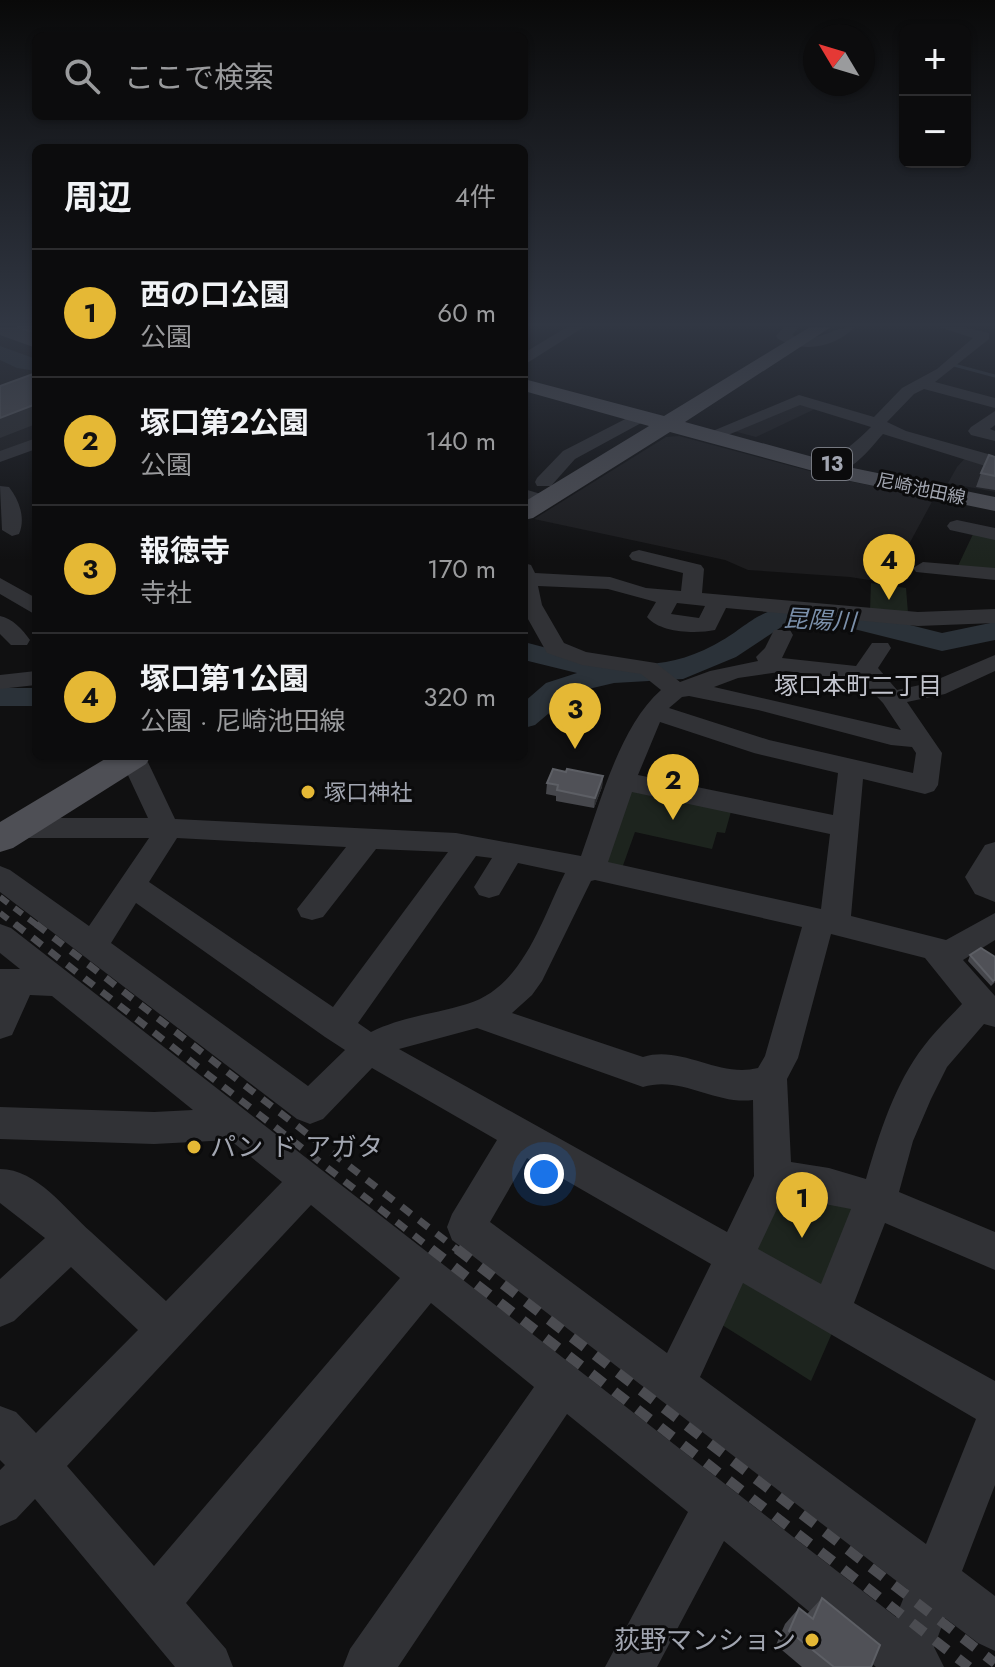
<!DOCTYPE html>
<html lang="ja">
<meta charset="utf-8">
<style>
body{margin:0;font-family:Jost,"Noto Sans JP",sans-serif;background:#1a1a1b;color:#f1f3f6}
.controls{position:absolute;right:24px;top:24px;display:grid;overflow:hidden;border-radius:12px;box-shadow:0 2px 6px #0004}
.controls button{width:72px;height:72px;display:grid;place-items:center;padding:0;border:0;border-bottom:2px solid #2c2c2e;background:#0c0c0d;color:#f1f3f6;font:40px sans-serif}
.compass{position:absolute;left:803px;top:24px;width:72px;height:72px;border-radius:50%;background:#0c0c0d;box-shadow:0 2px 6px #0004;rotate:308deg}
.you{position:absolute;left:544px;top:1174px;width:28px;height:28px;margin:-20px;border:6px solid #fff;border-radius:50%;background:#1a73e8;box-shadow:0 0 0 12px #1a73e833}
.badge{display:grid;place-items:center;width:52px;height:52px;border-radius:50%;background:#e5b835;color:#111;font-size:26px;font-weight:700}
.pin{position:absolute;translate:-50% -66px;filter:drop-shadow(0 2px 4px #0008)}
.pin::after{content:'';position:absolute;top:42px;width:28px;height:24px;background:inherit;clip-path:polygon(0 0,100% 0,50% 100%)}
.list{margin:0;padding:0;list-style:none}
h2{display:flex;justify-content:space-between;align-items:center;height:104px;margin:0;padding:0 32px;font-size:34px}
h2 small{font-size:26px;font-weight:400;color:#9a9b9d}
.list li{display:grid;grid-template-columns:52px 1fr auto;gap:24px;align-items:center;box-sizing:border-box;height:128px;padding:0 32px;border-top:2px solid #2c2c2e}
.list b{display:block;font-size:30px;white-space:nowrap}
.list p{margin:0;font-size:26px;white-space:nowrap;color:#9a9b9d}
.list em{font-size:26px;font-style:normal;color:#9a9b9d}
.icon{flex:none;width:44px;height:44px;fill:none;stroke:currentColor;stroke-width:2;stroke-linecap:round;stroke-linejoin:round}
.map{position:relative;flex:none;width:995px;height:1667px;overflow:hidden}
.search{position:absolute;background:#0c0c0d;box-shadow:0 2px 6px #0004;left:32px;top:32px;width:496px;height:88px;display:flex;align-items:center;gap:20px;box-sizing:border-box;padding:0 28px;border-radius:12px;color:#9a9b9d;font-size:30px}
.panel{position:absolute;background:#0c0c0d;box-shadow:0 2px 6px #0004;left:32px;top:144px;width:496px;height:616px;border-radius:12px}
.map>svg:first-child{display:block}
.built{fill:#1c1c1e}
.green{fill:#1d241e}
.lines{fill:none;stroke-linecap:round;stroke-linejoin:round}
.stream{stroke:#2b3239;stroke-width:3}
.river{fill:#2b3239;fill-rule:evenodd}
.minor{fill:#313236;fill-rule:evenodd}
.major{fill:#4e4f55;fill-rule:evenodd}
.rail-far2{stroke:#4b4c51;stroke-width:6;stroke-dasharray:10 8;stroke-linecap:butt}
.rail-far1{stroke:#4b4c51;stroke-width:7;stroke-dasharray:12 10;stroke-linecap:butt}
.rail{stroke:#4b4c51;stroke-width:10;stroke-dasharray:16 13;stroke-linecap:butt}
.wall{fill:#46474c}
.shaded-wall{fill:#2c2d30}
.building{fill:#505157;stroke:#5d5f65;stroke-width:2}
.poi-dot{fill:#e5b835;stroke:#0b0b0c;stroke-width:3}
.labels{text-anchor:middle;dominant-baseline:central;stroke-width:6;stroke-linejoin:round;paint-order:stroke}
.far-street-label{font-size:18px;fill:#a2a6b1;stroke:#0b0b0c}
.shield{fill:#0b0b0c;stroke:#757880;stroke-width:2}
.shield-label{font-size:20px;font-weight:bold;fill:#a2a6b1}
.poi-label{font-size:22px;fill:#a2a6b1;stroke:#0b0b0c;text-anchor:start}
.water-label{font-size:24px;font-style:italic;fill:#7b90ab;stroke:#0b0b0c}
.neighbourhood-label{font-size:24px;fill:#c3c5ce;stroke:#0b0b0c}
.near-poi-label{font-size:26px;fill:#a2a6b1;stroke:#0b0b0c;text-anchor:start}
</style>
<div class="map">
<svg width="995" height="1667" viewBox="0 0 995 1667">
<rect width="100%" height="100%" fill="#101011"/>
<path class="built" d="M0 327H36V438L0 452Z
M797 402 817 408 756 437 726 429Z
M679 436 843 480 934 498 888 583 850 577 748 570 725 560 534 519 666 437Z
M969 454 995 466V492L948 483 957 467Z"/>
<path class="green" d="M974 532 995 536V568H957Z
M871 583 906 588 908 613 870 611Z
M629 787 732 808 725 833 717 832 712 849 635 832 621 871 601 867Z
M780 1191 855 1201 825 1290 758 1256 757 1241Z
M742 1275 836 1324 811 1381 719 1323Z"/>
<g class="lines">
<path class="stream" d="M954 365 995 376"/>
<path class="river" d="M0 346 36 359V371L17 368 0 360Z
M789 605 854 611 942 633 995 622V640L942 651 854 629 789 622 736 657 683 679 614 683 580 691 568 697 535 725 524 728V702L546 683 577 673 524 660V642C593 659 646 681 714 645 745 629 751 614 789 605Z
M0 688H36V706H0Z"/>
<path class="minor" d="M567 327H584L524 365V353Z
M784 327H799L792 335C815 346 832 326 855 327 834 348 804 353 778 339L776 336Z
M939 327H963L989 333V339L935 382 995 398V408L924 389 914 394 887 422 906 431 988 454 995 457V469L883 434C870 448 852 475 831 470L828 466C841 452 858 441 871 427L800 405 723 437H711L708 433 799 395 874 417 902 388 937 369 973 338Z
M995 411V425L990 429 995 431V441L971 435 968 431 971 427Z
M637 413 643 414 645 418 643 422 575 459 551 486H537L535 482 537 478 563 451Z
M36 438V449L0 462V451Z
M0 486 9 487C19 500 26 518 19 534L12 536 2 530Z
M524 489 551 497 553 501 544 507 524 501Z
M957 520 995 528V540L950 530 947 526 950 522Z
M639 550 701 565 704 569 702 593 918 612 995 609V623L918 626 726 608 715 630C696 634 660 633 647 617L656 602 608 589 538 586 542 605 564 643 586 652 656 663 680 682 710 671 758 661 756 657 765 648 774 630H790L793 635 782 658 856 666 872 643H888L891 648 878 668 897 690 929 683 995 655V671L945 694 907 702 942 753 938 785 934 791 925 794 863 779 851 916 946 940 995 913V940L963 960 995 996V1027L984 1024 947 1067 931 1099 913 1141 899 1192 995 1232V1270L885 1223 854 1303 995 1381V1485L962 1571 995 1596V1651L978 1643 945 1618 934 1647 944 1667H876L724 1541 657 1667H605L688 1512 567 1414 398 1667H343L350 1649 534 1387 431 1303 186 1603 226 1649 233 1667H175L35 1499 16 1519 0 1526V1470L5 1465 0 1460V1406L16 1412 36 1433 138 1330 71 1267 14 1321 0 1327V1279L45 1238 0 1203V1169C37 1169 66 1210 91 1232 116 1255 141 1278 166 1301L282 1182 230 1140 154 1144 0 1139V1107L154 1112 193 1110 52 996 30 995 12 1035 0 1039V969H20L0 953V924L11 928 896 1617 907 1589 452 1240 447 1227 452 1214 497 1140 372 1068 323 1119 310 1124 297 1119 0 892V866L10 870 89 926 149 838H18L8 835 4 828 8 821 18 818H148L119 756H145L175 819 456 833 581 856C600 804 619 727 661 690L641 674 582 665 547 653 524 612V563L531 565 535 573 610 577 646 588 681 591 683 573 632 560 629 556 632 552ZM677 603 705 606 699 618 671 614ZM786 671 862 681 883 703 901 730 714 687 738 678ZM689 696 758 710 891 745 912 747 916 753 913 773 769 740 669 708 682 697ZM660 722 754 753 838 773 833 815 638 775ZM632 792 830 834 821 909 608 862ZM177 838 346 847 297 909 301 917 312 920 323 917 376 849 448 852 333 1007 149 882ZM476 856 492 858 474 887 479 895 489 898 499 895 518 863 565 873C541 921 523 987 467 1004 434 1014 401 1017 371 1032L358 1023ZM595 880 802 927 765 1056 758 1068C718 1078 682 1045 643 1057L512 1013 532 995 542 981 591 881ZM136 903 325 1037 345 1050 308 1086 111 943ZM831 934 925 958 962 1004C950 1017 935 1031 924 1046 895 1083 879 1134 866 1179L829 1168 791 1162 787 1079 798 1058ZM477 1028 643 1087C681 1075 715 1105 753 1100L754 1176 727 1232 399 1049ZM527 1158 711 1264 667 1353 490 1222ZM783 1196 851 1209 821 1284 758 1249ZM311 1205 400 1278 154 1566 67 1466ZM743 1283 976 1419 926 1544 700 1377Z
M923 562 995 568V580L916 572 913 568Z
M0 578 36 598V615L0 594Z
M0 616C12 618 23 630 30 640L27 645H11L0 634Z
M36 671V685L0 689V675Z
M995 842V902L975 894 965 877 985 845Z"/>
<path class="major" d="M810 327H831L685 422 853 468 995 497V511L850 481 670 432 533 518 524 520V502L649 426 524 391V379L664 416Z
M110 756H151L146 764 13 848 0 852V822Z"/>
<path class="rail-far2" d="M0 897 38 926
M0 913 17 926"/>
<path class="rail-far1" d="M15 924 434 1251
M36 924 459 1251"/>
<path class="rail" d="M431 1249 969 1667
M457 1249 995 1663"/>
</g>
<path class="wall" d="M0 327H36V348L0 335Z
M995 457V490L976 487 981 473Z
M566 772 603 776 602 787 594 808 556 801V796L546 794 547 783Z
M970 955 995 982 991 986 968 961Z
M822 1598 871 1667H802L776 1645 785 1624 799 1608 807 1614Z"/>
<path class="shaded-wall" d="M36 404V424L0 438V418Z
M603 776 602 787 594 808 595 798Z"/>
<path class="building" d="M17 327H36V333Z
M36 373V404L0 418V386Z
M989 455 995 457V476L981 473Z
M553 769 566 772 567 769 603 776 595 798 557 790 558 785 547 783Z
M981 948 995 957V980L993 981 970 955Z
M822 1598 880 1645 871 1667H834L789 1631 799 1608 813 1619Z"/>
<linearGradient id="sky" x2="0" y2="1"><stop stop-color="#090909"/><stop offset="0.58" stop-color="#313743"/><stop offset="1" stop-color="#313743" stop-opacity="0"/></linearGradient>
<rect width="995" height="560" fill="url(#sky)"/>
<g class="poi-dot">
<circle cx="308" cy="792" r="8"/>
<circle cx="194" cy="1147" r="8"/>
<circle cx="812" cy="1640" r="8"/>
</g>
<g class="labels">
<g class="far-street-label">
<text transform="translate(921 489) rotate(12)">尼崎池田線</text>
</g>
<rect class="shield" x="812" y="448" width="40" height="32" rx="6"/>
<g class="shield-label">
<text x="832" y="464">13</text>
</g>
<g class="poi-label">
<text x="324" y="792">塚口神社</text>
</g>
<g class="water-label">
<text transform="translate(820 620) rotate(3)">昆陽川</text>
</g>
<g class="neighbourhood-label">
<text x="858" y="685">塚口本町二丁目</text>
</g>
<g class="near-poi-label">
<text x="210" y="1147">パン ド アガタ</text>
<text x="796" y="1640" text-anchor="end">荻野マンション</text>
</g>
</g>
</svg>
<div class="controls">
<button>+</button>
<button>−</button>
</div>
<svg class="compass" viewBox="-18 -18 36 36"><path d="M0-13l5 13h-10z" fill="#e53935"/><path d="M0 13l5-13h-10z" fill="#9a9b9d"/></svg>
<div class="you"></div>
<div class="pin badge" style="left:802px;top:1238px">1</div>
<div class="pin badge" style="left:673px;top:820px">2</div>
<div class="pin badge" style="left:575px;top:749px">3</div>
<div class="pin badge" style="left:889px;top:600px">4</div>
<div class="search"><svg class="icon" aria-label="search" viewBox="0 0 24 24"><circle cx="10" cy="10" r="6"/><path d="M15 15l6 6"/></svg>ここで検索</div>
<section class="panel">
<h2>周辺<small>4件</small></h2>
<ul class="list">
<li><span class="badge">1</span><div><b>西の口公園</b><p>公園</p></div><em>60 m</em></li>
<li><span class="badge">2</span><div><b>塚口第２公園</b><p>公園</p></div><em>140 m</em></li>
<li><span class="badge">3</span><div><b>報徳寺</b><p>寺社</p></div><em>170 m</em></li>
<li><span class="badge">4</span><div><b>塚口第１公園</b><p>公園 · 尼崎池田線</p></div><em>320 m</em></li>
</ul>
</section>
</div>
